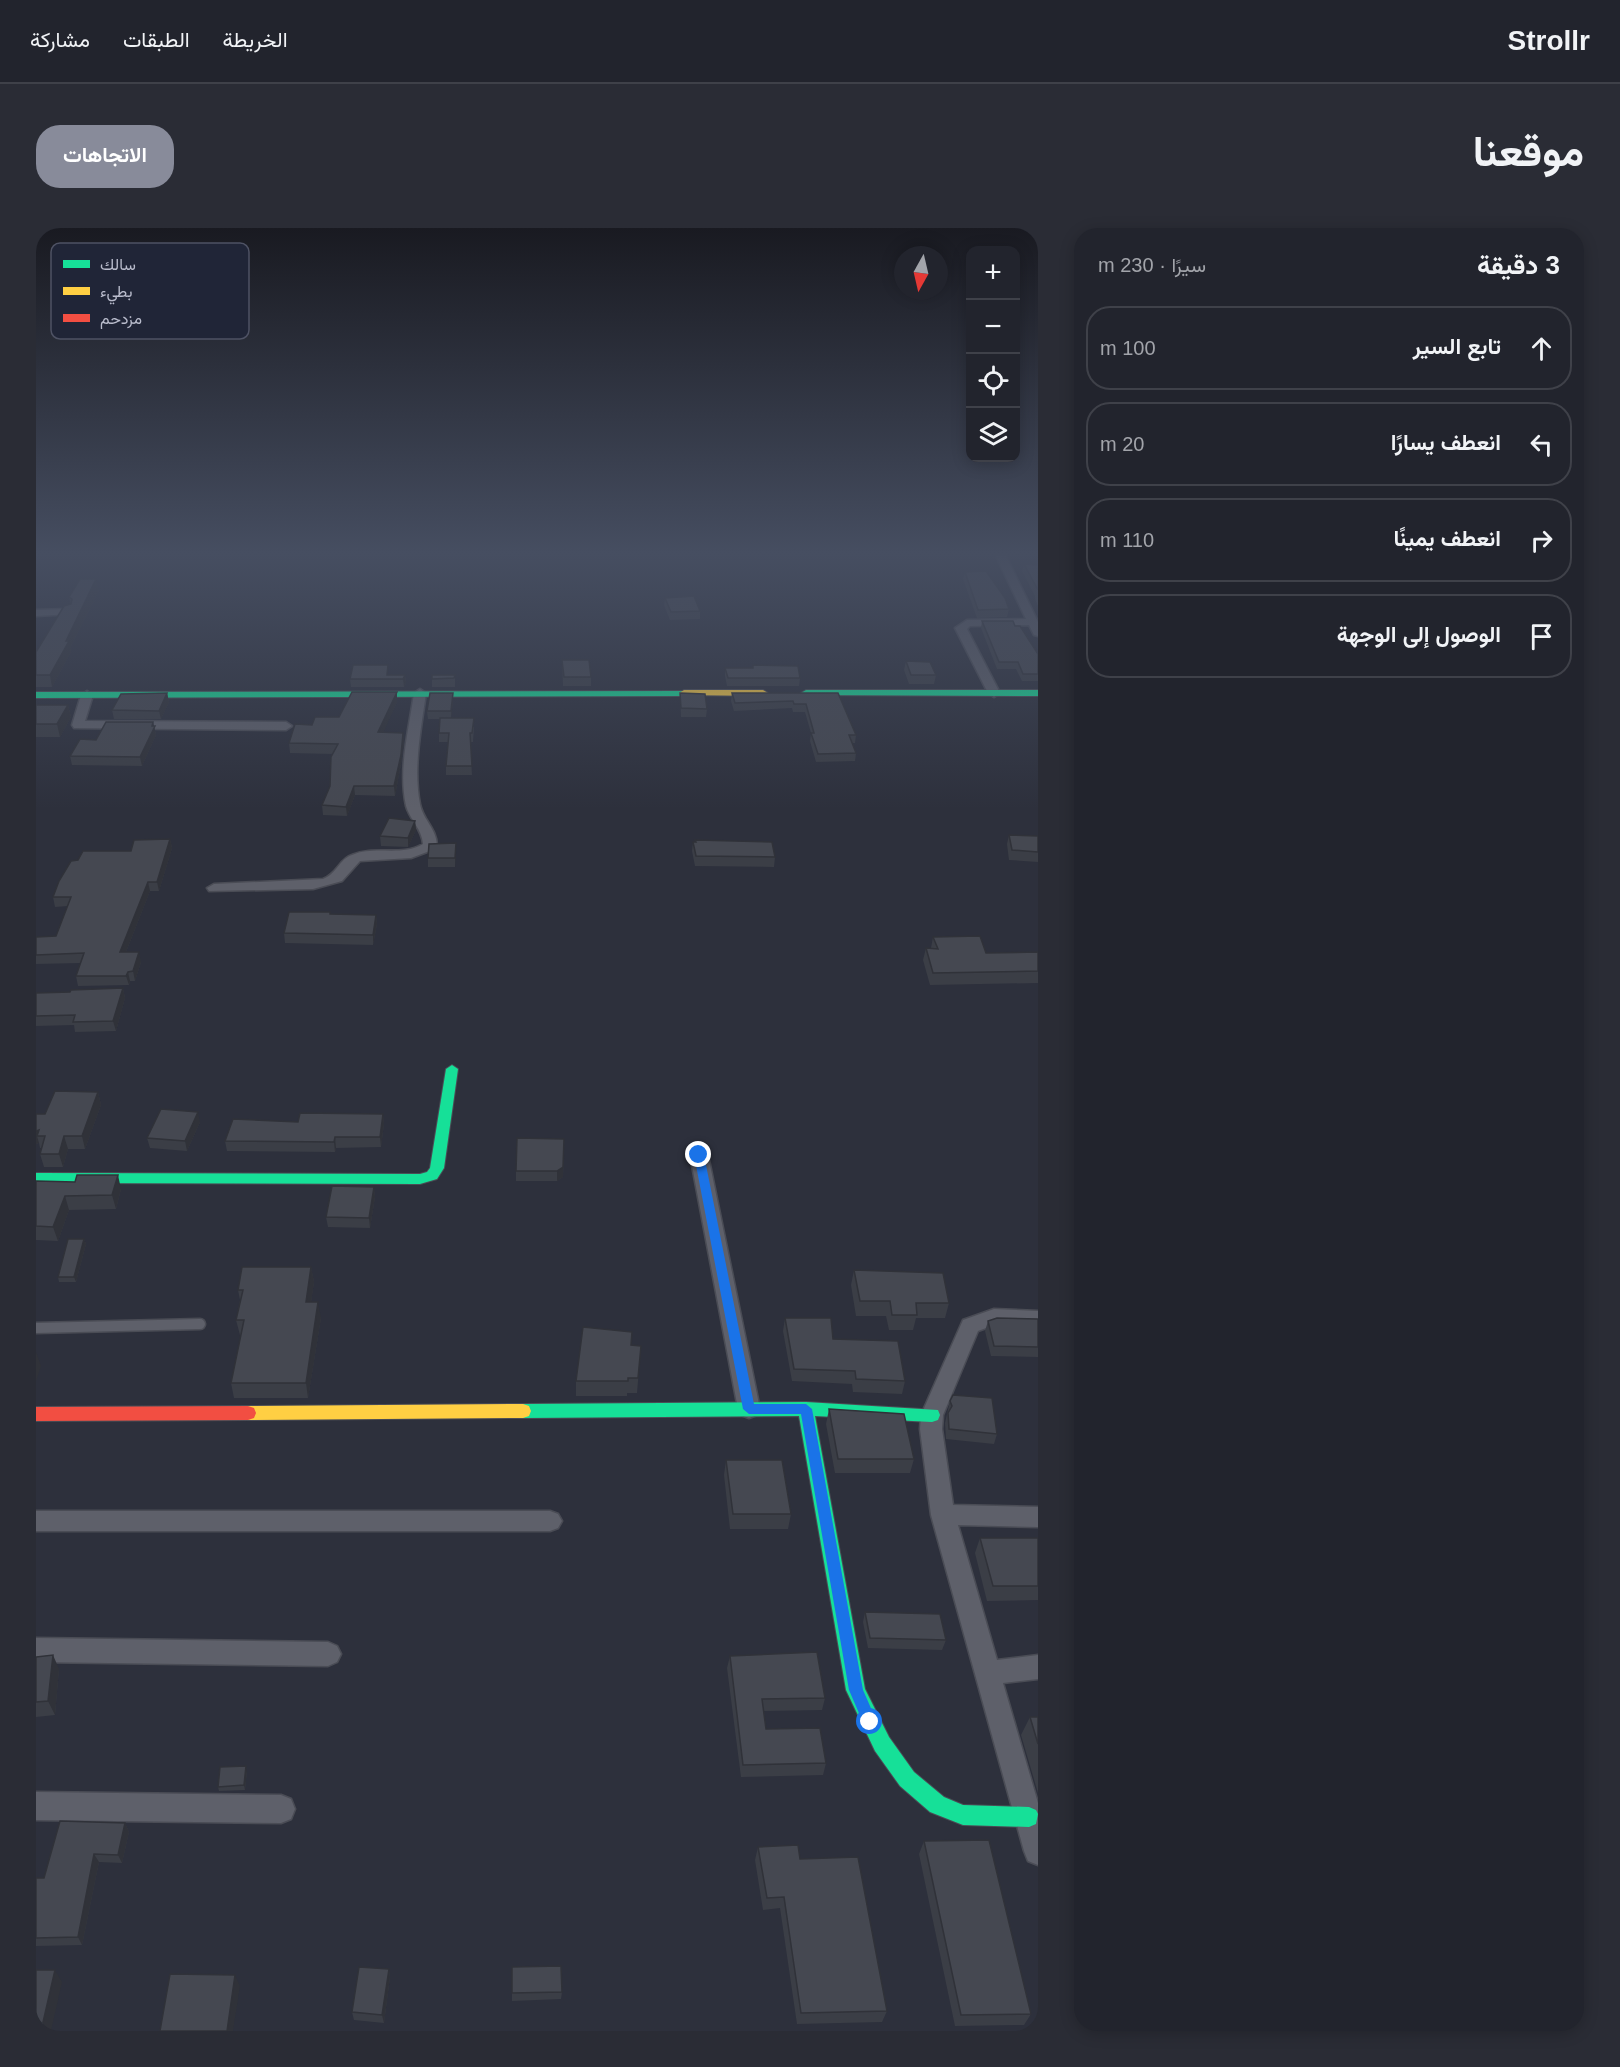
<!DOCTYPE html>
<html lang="ar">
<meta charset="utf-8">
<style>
body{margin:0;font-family:Arial,Vazirmatn,sans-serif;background:#2a2c35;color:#f1f3f6;direction:rtl}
.controls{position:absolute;right:18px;top:18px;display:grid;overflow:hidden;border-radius:12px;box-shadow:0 3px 15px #0003}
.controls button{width:54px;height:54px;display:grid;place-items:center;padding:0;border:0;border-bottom:2px solid #3f4149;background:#22242d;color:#f1f3f6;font:30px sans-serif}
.compass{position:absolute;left:858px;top:18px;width:54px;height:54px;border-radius:50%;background:#22242d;box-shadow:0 3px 15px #0003;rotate:188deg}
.stop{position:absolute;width:18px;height:18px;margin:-14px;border:4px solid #1a73e8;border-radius:50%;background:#fff}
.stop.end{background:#1a73e8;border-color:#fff;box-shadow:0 2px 6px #0008}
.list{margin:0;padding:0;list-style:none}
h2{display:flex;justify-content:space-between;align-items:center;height:78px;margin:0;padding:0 24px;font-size:26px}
h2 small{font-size:20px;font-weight:400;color:#a2a4aa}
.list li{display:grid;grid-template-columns:39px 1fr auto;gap:18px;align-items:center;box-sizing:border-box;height:84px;margin:0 12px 12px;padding:0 12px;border:2px solid #3f4149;border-radius:24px}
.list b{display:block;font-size:22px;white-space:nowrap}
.list em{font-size:20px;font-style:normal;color:#a2a4aa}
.icon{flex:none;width:33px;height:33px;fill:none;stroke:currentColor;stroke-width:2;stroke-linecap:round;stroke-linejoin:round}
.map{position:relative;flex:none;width:1002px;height:1803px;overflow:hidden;direction:ltr;border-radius:24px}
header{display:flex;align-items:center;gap:36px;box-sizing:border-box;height:84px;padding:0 30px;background:#22242d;border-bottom:2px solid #3f4149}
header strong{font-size:28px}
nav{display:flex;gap:33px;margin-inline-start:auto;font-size:21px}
.intro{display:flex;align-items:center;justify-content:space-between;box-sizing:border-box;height:144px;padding:0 36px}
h1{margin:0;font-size:42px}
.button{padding:15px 27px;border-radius:24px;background:#888b9a;color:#fff;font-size:21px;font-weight:700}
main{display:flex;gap:36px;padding:0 36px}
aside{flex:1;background:#22242d;border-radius:24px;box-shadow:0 3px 15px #0003}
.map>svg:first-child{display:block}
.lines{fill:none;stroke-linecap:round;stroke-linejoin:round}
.lane-casing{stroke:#4a4c55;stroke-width:13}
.street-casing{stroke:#4a4c55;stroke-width:3}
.fast-casing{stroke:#4a4c55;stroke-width:2}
.slow-casing{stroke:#4a4c55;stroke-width:2}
.jam-casing{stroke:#4a4c55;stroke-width:2}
.lane{stroke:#5e606a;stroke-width:10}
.street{fill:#5e606a;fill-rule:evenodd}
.fast{fill:#16e098;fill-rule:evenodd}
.slow{fill:#ffcf43;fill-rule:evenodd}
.jam{fill:#f24e42;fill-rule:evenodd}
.wall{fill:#3b3e46}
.shaded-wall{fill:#303239}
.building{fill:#454851;stroke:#303239;stroke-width:1.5}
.route{fill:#1a73e8}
.key{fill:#202537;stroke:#4e5264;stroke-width:1.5}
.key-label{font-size:16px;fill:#b9bccc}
</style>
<header>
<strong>Strollr</strong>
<nav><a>الخريطة</a><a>الطبقات</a><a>مشاركة</a></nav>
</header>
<div class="intro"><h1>موقعنا</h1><a class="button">الاتجاهات</a></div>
<main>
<aside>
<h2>3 دقيقة<small>سيرًا · 230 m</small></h2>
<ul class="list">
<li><svg class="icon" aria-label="ahead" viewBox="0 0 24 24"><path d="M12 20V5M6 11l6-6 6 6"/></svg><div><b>تابع السير</b></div><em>100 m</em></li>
<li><svg class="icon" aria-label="left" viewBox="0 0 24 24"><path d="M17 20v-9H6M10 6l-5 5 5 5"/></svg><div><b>انعطف يسارًا</b></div><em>20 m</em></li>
<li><svg class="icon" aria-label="right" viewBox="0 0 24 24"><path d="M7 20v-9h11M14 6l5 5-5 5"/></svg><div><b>انعطف يمينًا</b></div><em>110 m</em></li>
<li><svg class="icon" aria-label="arrive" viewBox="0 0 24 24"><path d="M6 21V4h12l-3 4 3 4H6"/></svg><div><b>الوصول إلى الوجهة</b></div></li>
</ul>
</aside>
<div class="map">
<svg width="1002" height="1803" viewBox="0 0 1002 1803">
<rect width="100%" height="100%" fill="#2d303c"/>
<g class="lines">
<defs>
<path id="lane" d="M0 1100 164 1096"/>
<path id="street" d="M960 328H970L1002 394V408L998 407 993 397 934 398 931 401 964 465 958 469 952 465 919 400 931 392 990 391Z
M32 381 36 382V386L0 388V382Z
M384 461 390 465C385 501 377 540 384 576 387 592 401 601 401 618L399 621 375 630 324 633 306 653 277 661 173 663 171 660 178 656 287 651C302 645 303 631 316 627 339 617 365 629 387 616 386 601 374 592 370 578 362 541 373 501 378 465Z
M51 463 57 467 49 493 250 494 256 498 250 502 38 500 36 497 45 467Z
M663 921 669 923 672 927 724 1181 721 1187 713 1190 705 1187 702 1181 654 927 657 923Z
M958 1081 1002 1083V1099L958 1097 942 1103 907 1187 906 1201 917 1277 1002 1279V1299L922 1297 961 1432 1002 1427V1451L967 1455 1002 1575V1637L992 1633 988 1623 895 1287 884 1201 885 1187 927 1092Z
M0 1283H514L522 1286 526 1293 522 1300 514 1303H0Z
M0 1410 292 1414 301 1418 305 1426 301 1434 292 1438 0 1434Z
M0 1564 245 1567 255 1571 259 1581 255 1591 245 1595 0 1592Z"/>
<path id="fast" d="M770 462H1002V468L767 467 765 465Z
M651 463 653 465 648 468 0 470V464Z
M416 837 422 841 408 940 401 951 384 956 0 955V945L384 946 391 944 394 940 410 841Z
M770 1174 902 1182 904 1187 902 1192 896 1194 779 1188 829 1461 853 1509 878 1544 908 1569 927 1577 993 1579 1000 1582 1002 1586 1000 1596 993 1599 927 1597 894 1584 864 1558 839 1523 810 1462 763 1188 487 1190 481 1188 479 1183 481 1178 487 1176Z"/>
<path id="slow" d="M648 462H727L732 465 727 468 645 467 643 465Z
M487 1176 493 1178 495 1183 493 1188 487 1190 212 1192 206 1190 204 1185 206 1180 212 1178Z"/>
<path id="jam" d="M212 1178 218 1180 220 1185 218 1190 212 1192 0 1193V1179Z"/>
</defs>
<use href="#lane" class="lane-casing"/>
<use href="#street" class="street-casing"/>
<use href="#fast" class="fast-casing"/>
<use href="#slow" class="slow-casing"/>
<use href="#jam" class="jam-casing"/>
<use href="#lane" class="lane"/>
<use href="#street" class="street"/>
<use href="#fast" class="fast"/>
<use href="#slow" class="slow"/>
<use href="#jam" class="jam"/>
</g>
<path class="wall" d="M988 336 1002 337V378L999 371V368L986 343Z
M929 344 973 381 971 389 941 390 927 351Z
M63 362 34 420 35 424 16 459H0V424L35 377 33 369Z
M629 370 664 383V391L634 392 628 377Z
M946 393 1002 426V453H986L980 441H961L945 400Z
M526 432 555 449V458H527Z
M870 433 900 447 898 456H873L868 442Z
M717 437 764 450 763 458H691L689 448V440H716Z
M353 447H369L370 455 368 459H315L314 451Z
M419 447V459H396V451Z
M131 465 133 474 125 491H78L76 482Z
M417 465V473L415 490 438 499 437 514H434L436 547H410V538L412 514H403V505L404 491H392L391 483Z
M644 465 671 481 670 489H645Z
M696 465H802L820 507 819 515H816L820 525 819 533 780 534 774 513 775 505 769 484H757L756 480 698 483 695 473Z
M361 474 347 504 367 505 368 514 365 536 359 568 319 567 311 588 287 587 286 577 294 558 297 526 254 525 253 515 276 497Z
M0 477H32L35 489 24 509H0Z
M117 494 120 507 106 538 36 537 34 528 60 512Z
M379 593 380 602 372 619 345 618 344 608Z
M973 607 1002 608V634L973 632 971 616Z
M134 611 136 620 123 663H114L90 724 105 734 99 753H94L93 757 42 758 40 748 45 735 0 736V709L20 708 32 678 19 679 17 669 95 623Z
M657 614 739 629 738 639 659 638 656 623Z
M420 615 419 639H392V630Z
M294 686 340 687 341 696 337 717 249 715 248 705Z
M897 709 950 725 1002 724V755L894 757 887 732 890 720H895Z
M87 760 89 770 80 803 39 804 38 797 0 798V765L34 764Z
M62 864 65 877 49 921H32L27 939H8L4 926 6 920H4L3 915 0 916V886H9Z
M347 886 348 896 345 919 300 920 299 924 191 923 189 913 262 894Z
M164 894 151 923 114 920 111 910Z
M528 911 527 949 521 953H480V943Z
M0 953 85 961 80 981 33 982 22 1013 0 1012Z
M338 959 339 969 334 1000 292 999 290 989Z
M48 1011 50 1016 40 1054H23L22 1049Z
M275 1039 278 1054 275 1074 285 1090 272 1170H198L195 1155 205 1107H204L200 1092 204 1072 202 1062Z
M818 1042 913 1075 909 1090H880L877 1102H853L850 1088H820L815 1057Z
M749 1090 797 1111 869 1153 866 1166 817 1164 816 1156 756 1153 747 1103Z
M1002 1091V1129L955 1128 949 1103 952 1093Z
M595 1117 605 1118 601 1165H591V1168H540V1153Z
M914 1173 961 1206 958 1216 910 1211 909 1195Z
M793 1181 878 1231 874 1245H799L790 1196Z
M690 1232 755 1286 752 1301H694L688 1247Z
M944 1310H1002V1372L951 1373 939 1325Z
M829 1384 910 1412 906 1422 832 1420 827 1394Z
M694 1428 789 1470 786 1482 728 1483 730 1501 790 1535 787 1547 705 1549 691 1440Z
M0 1429 23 1441 19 1487 0 1489Z
M994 1489H1002V1565L985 1507Z
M211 1543 209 1562 183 1563 182 1559Z
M89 1595 93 1604 86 1635 63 1634 46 1717 0 1718V1650H8Z
M888 1613 995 1786 988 1797 919 1798 883 1626Z
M722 1619 851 1783 846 1794 761 1796 744 1680 727 1682 719 1632Z
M476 1739 526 1764 525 1771 476 1773Z
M353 1741 354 1749 348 1795 318 1792 316 1784Z"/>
<path class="shaded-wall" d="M60 351 63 362 34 420 35 424 16 459 14 447Z
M369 447 370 455 368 459 367 451Z
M361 464V474L343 514 342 504Z
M131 465 133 474 125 491 123 483Z
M417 465V473L415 491V483Z
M32 477 35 489 24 509 21 496Z
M117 494 120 507 106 538 104 529Z
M367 505 368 514 365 536 359 568 358 558Z
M318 558 319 567 311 588 310 579Z
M379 593 380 602 372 619V610Z
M134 611 136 620 123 663 121 654Z
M420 615V625L419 639V630Z
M112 654 114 663 86 734 84 724Z
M340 687 341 696 337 717V707Z
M103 724 105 734 99 753 97 743Z
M92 744 94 753 93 757 90 748Z
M87 760 89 770 80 803 77 793Z
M62 864 65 877 49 921 46 908Z
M162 884 164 894 151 923 149 913Z
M347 886 348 896 345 919 344 909Z
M3 902 1 908 3 915 0 916V903Z
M28 908 32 921 27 939 23 926Z
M299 909 300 920 299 924 298 914Z
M527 939V949L521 953V943Z
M82 947 85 961 80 981 76 967Z
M338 959 339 969 334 1000 333 990Z
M29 968 33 982 22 1013 17 999Z
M48 1011 50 1016 40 1054 38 1049Z
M275 1039 278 1054 273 1089 270 1074Z
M282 1074 285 1090 272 1170 270 1155Z
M0 1124 5 1138 0 1153Z
M17 1427 23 1441 19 1487 12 1473Z
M210 1538 211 1543 209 1562 208 1557Z
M89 1595 93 1604 86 1635 82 1627Z
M58 1626 63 1634 46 1717 42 1709Z
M353 1741 354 1749 348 1795 346 1787Z
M19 1742 26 1754 15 1803H5Z
M199 1747 204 1758 197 1803H191Z"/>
<path class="building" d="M988 336 1002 337V362Z
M950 343 969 370 973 381 942 382 929 344Z
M44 351H60L30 413H33L14 447H0V424L28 378 35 376 36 371 33 369Z
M658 368 664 383 635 384 629 370Z
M946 393H977L979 398H984L1002 426V446H987L982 434H963Z
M526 432H553L555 449H528Z
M870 433 894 434 900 447H875Z
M317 437H352L351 447H369L367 451H314Z
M717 437 762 438 764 450H692L689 440H717Z
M396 447H419L418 450 396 451Z
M316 464H361L342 504 367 505 365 527 358 558H318L310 579 286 577 294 558 295 529 302 516 253 515 259 496 276 497 279 489H303Z
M131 465 123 483 76 482 85 466Z
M394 465H417L415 483H391Z
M644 465 669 466 671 481 645 480Z
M696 465H802L820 507H813L820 525 782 526 775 505H778L770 476H758L757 473 699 475Z
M0 477H32L21 496H0Z
M404 490H438L436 505H434L436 538H410L413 505H403Z
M70 494H117L116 498H119L104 529 34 528 44 511 60 512Z
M353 590 379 593 372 610 344 608Z
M973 607 1002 608V624L976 622Z
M134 611 121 654H112L84 724H103L97 743 92 744 90 748H40L48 725 0 727V709L20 708 35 669H17L23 653 35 633 42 632 47 623H95L98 612Z
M659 612 736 614 739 629 660 628 657 614H660Z
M420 615 419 630H392L393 616Z
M253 684H294V686L340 687 337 707 248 705Z
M944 708 950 725 1002 724V743L897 745 890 720 902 721 897 709Z
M87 760 77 793 37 794 39 787 0 788V765L34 764 35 762Z
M19 863 62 864 46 908H28L23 926H4L9 908H1L3 902 0 903V886H9Z
M125 881 162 884 149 913 111 910Z
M264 885 347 886 344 909H299L298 914 189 913 197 891 262 894Z
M481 910 528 911 527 939 521 943H480Z
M41 947H82L76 967 29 968 17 999 0 998V953L39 954Z
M296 958 338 959 333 990 290 989Z
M32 1011H48L38 1049H22Z
M206 1039H275L270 1074H282L270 1155H195L208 1092H200L207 1062H202Z
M818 1042 907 1045 913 1075H880L881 1087H856L854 1073H824Z
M749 1090H795L797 1111 862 1113 869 1153 820 1151 819 1143 758 1141Z
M961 1090 1002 1091V1119L958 1118 952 1093Z
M547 1099 596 1104 595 1117 605 1118 602 1150H592V1153H540Z
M917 1167 956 1170 961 1206 913 1201 912 1185 916 1178 914 1173Z
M793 1181 868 1186 878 1231H802Z
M690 1232H746L755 1286H697Z
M944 1310H1002V1358H957Z
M829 1384 904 1386 910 1412 834 1410Z
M781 1424 789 1470 726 1471 730 1501 784 1500 790 1535 707 1537 694 1428Z
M17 1427 12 1473 0 1474V1429Z
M994 1489H1002V1516Z
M210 1538 208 1557 182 1559 184 1539Z
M24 1593 89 1595 82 1627 58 1626 42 1709 0 1710V1650H8Z
M953 1612 995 1786 925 1787 888 1613Z
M762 1617 764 1631 822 1629 851 1783 765 1785 748 1669 731 1670 722 1619Z
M525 1738 526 1764 476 1765V1739Z
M323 1739 353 1741 346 1787 316 1784Z
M0 1742H19L5 1803H0Z
M134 1746 199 1747 191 1803H124Z"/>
<linearGradient id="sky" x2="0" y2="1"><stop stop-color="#191a21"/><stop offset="0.56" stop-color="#464e61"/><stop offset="1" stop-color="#464e61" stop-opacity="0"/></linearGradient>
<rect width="1002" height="581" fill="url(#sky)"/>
<path class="route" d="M663 923 668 927 718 1176H770L776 1181 827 1462 841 1494 839 1499 834 1501 829 1499 813 1462 765 1186H713L707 1181 658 927Z"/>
<rect x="15" y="15" width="198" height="96" rx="9" class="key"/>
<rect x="27" y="32" width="27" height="8" fill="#16e098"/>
<rect x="27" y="59" width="27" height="8" fill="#ffcf43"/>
<rect x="27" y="86" width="27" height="8" fill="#f24e42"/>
<g class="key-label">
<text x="64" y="42">سالك</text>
<text x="64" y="69">بطيء</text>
<text x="64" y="96">مزدحم</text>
</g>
</svg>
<div class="controls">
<button>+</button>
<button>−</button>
<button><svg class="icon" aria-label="locate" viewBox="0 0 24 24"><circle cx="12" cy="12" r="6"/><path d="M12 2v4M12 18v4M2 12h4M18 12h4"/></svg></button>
<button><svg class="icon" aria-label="layers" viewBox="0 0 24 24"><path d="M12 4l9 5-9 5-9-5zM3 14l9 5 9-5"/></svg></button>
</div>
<svg class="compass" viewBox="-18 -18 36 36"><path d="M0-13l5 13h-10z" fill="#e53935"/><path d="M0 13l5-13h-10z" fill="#a2a4aa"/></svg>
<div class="stop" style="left:834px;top:1494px"></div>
<div class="stop end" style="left:663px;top:927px"></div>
</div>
</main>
